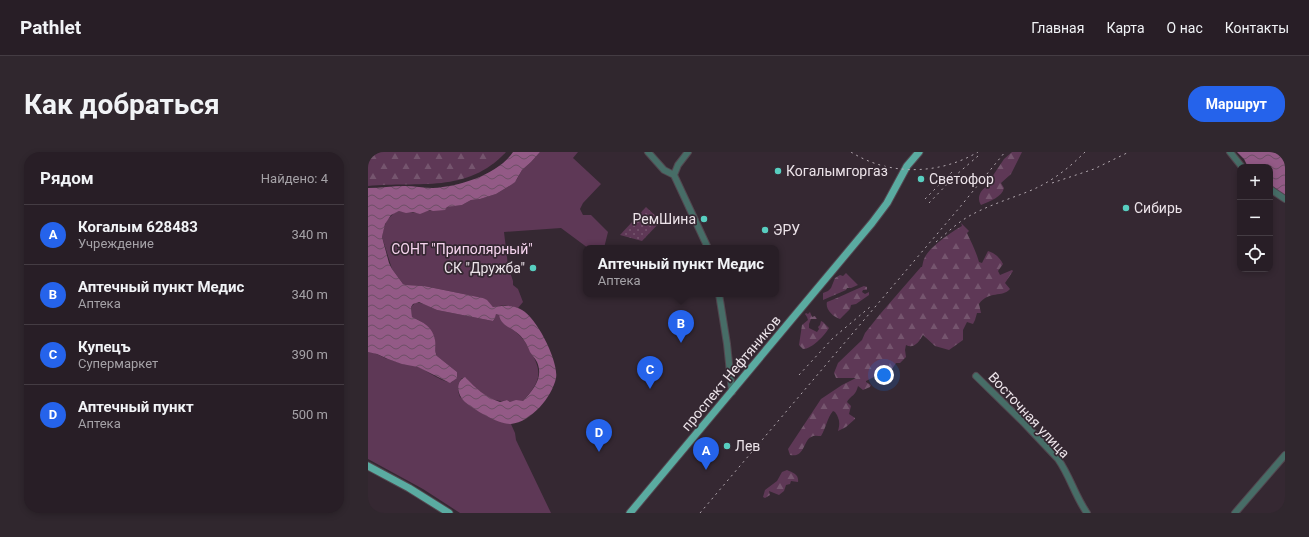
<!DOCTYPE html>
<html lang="ru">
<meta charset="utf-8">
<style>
body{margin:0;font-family:Roboto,sans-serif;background:#30272e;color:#f1f3f6}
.controls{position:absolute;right:12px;top:12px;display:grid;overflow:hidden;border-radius:8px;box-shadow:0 2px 6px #0003}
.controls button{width:36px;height:36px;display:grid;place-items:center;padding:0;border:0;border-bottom:1px solid #443c43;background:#281e26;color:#f1f3f6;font:20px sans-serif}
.you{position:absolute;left:516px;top:223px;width:14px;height:14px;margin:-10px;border:3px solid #fff;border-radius:50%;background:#1a73e8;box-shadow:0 0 0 6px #1a73e833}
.badge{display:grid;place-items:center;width:26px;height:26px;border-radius:50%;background:#2563eb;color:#fff;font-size:13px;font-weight:700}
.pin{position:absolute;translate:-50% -33px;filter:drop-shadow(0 1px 2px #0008)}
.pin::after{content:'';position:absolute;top:21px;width:14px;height:12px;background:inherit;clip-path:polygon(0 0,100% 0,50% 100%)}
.popup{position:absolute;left:215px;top:93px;width:196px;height:52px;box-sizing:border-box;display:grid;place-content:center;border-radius:8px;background:#281e26;filter:drop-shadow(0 1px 3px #0005);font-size:13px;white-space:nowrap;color:#a5a2a7}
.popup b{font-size:15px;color:#f1f3f6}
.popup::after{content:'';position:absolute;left:50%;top:100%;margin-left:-8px;border:8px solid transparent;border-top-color:#281e26}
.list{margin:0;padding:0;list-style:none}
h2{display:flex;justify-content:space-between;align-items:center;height:52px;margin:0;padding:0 16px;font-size:17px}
h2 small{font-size:13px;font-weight:400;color:#a5a2a7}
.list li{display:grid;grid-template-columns:26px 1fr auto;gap:12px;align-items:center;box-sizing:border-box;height:60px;padding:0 16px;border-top:1px solid #443c43}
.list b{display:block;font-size:15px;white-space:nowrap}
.list p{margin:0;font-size:13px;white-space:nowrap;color:#a5a2a7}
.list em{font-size:13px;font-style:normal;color:#a5a2a7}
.icon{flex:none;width:22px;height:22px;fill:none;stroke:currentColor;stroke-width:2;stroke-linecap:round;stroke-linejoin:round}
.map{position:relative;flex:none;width:917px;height:361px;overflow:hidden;border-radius:16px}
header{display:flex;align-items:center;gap:24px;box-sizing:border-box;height:56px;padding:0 20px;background:#281e26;border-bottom:1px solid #443c43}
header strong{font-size:19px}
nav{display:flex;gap:22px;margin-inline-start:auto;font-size:14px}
.intro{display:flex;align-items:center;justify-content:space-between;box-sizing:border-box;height:96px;padding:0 24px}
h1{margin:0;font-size:28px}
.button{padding:10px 18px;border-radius:16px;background:#2563eb;color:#fff;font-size:14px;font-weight:700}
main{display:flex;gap:24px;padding:0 24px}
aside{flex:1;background:#281e26;border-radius:16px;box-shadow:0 2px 6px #0003}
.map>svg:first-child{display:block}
.grass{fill:url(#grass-dots)}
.forest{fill:url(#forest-firs)}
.garden{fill:#5e3856}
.water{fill:url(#water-waves)}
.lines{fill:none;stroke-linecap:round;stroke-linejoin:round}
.minor-casing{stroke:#52464f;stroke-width:8}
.major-casing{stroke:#52464f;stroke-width:9}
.minor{stroke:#476d67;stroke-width:6}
.major{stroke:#5aaba1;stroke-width:7}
.rail{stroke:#b2a8af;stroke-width:1;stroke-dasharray:2 4;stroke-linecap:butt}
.poi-dot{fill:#58cec0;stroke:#352832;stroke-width:1.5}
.labels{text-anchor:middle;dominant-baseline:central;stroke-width:3.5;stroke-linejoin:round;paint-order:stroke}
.poi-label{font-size:14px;fill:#ece3e9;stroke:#352832;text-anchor:start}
.park-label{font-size:14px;fill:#f6d4ee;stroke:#352832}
.street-label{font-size:14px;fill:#ece3e9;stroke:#352832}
</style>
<header>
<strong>Pathlet</strong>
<nav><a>Главная</a><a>Карта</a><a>О нас</a><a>Контакты</a></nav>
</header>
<div class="intro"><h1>Как добраться</h1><a class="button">Маршрут</a></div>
<main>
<aside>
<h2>Рядом<small>Найдено: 4</small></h2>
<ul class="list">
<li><span class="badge">A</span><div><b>Когалым 628483</b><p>Учреждение</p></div><em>340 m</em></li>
<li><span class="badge">B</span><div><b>Аптечный пункт Медис</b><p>Аптека</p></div><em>340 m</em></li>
<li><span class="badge">C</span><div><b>Купецъ</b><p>Супермаркет</p></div><em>390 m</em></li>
<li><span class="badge">D</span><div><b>Аптечный пункт</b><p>Аптека</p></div><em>500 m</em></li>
</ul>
</aside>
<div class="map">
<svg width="917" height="361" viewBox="0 0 917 361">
<defs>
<pattern id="grass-dots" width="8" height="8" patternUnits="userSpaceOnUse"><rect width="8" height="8" fill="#5e3856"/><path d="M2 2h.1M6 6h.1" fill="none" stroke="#75556e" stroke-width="1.8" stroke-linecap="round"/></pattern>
<pattern id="forest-firs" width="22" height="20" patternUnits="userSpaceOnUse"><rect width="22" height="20" fill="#5e3856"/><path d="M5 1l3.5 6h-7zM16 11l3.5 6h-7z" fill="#75556e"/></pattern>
<pattern id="water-waves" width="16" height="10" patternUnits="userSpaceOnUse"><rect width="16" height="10" fill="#935a86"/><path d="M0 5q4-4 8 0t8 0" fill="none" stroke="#6d4f66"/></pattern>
</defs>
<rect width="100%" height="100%" fill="#352832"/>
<path class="grass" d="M278 55 293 69 274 89 252 83Z"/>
<path class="forest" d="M0 0H138C99 42 51 29 0 34Z
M644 0H654L643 22 633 31 636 36C634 45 622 49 613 53 608 45 613 38 620 33V31L636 7Z
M593 71 601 79 599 81C603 90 608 99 611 110L614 111 620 99C627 101 632 106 635 112L630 119 632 123 644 118 645 119 637 131 642 137C634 146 621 138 611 152L613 161H609L607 168 605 172 599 170 595 178V188L581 198 567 194 555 183C551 190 546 197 538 193L537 198 538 205 532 211H528L520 223 514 221 498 229V230L503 233 502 235 495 238 490 234C487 245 484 242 479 250L483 254 481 262 487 266V267L478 275 470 279C472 272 472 267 467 260L465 259C459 266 458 276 453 284 450 284 446 283 443 285 435 289 437 306 422 303L420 297 453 247 474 233 488 226H468L466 221 470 211 494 188 497 181 513 161 553 115H554C555 112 555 108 557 105 563 94 582 81 594 74Z
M478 121 490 133 483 136H479L478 138 455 148V141L460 139 463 136 467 126 472 123 475 124Z
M496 134 499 135V138H495L494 140 497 142 501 140V143L488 152 483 153 482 157 472 167C465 165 457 157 459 150 473 145 483 139 496 134Z
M442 160 444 165 447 164 449 167H443L441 172V176L449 180 451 177 450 175 452 173 453 169 455 170 461 176C456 184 444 197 435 197L431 193 434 173 440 168 439 165 437 162 438 161 440 162Z
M419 318C425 321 431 322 430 330L423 329 422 332 418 333 416 339 411 343 401 339 402 343 397 346 395 345 397 338 409 329 414 320Z"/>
<path class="garden" d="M172 0H210L205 6 233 32 215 51 212 57 215 63H223L240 80 236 96H220L193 76 136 80 140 114 145 129V133L150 137 155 150 150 156 137 153 125 155 115 146 56 134 38 133 35 132 24 117 14 85 16 75 19 68 26 61 31 59C37 60 43 60 49 61L85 54 94 53 103 48 112 47 128 42 143 33 149 27 154 18 163 10Z
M48 150 56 152 69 158 125 169 126 168 128 162 131 163C138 176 141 173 150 182 157 188 160 195 164 202 176 223 170 232 155 249L142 250 139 248C125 253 107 237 98 226H94C89 232 89 237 92 245L134 270 143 272 147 281 148 288 183 361H92L55 337 0 307V200C8 200 13 205 20 207 30 211 41 212 51 215 59 219 77 232 84 230L89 220 69 204C67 200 67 196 67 191 66 177 56 170 44 165L43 155Z"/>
<path class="water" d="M145 0H172L163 10 154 18 147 30 143 33 128 42 112 47 103 48 94 53 79 55 77 58 65 59 62 58 52 62 45 60 38 61 31 59 23 63 17 72 14 85 21 111 24 117 35 132 38 133 56 134 115 146 119 148 125 155C135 154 145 152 154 158 169 166 191 210 188 226 184 245 163 270 143 272 131 273 105 257 97 250 90 244 86 230 97 225 109 237 115 244 132 250L139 248 142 250 148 248 155 249C165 238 176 226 169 210 167 206 164 203 162 200 159 192 155 185 148 180 140 174 133 173 131 163L128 162 127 166 125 169 69 158 51 150 45 152 43 155 44 165C55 170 65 175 67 188 68 194 66 199 69 204L89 220V226L82 231 50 215 34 212 20 207 9 202 0 200V36C12 36 25 34 37 34 46 34 56 36 65 36 92 34 129 23 145 0Z
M869 0H917V44L902 32V15H880L876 7Z"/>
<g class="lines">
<defs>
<path id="minor" d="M280 0 296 18 306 23
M862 0 874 15
M306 23 340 96
M306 23 310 13 320 0
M902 37 917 47
M351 142 359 192 364 240
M608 224 655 270 690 307C702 324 707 344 719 361
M867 361 917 303"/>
<path id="major" d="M0 314 41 336 81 361
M262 361 504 71 519 51 539 14 551 0"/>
</defs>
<use href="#minor" class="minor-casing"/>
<use href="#major" class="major-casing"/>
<use href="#minor" class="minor"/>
<use href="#major" class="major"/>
<path class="rail" d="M483 0C521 24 571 23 610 0
M684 31 726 17 761 0
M557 47 585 19
M561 51 588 23 610 4
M568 90C580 80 591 69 605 62 622 53 641 47 659 40 682 31 700 17 717 0
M431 223 465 186 502 155
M332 361 592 55 637 0"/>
</g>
<g class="poi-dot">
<circle cx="410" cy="19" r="4"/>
<circle cx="553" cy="27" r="4"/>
<circle cx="758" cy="56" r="4"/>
<circle cx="336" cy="67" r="4"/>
<circle cx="397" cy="78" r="4"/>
<circle cx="165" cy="116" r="4"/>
<circle cx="359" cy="294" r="4"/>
</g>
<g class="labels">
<g class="poi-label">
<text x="418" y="19">Когалымгоргаз</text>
<text x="561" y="27">Светофор</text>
<text x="766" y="56">Сибирь</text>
<text x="328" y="67" text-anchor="end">РемШина</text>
<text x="405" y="78">ЭРУ</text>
<text x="157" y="116" text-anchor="end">СК "Дружба"</text>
<text x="367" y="294">Лев</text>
</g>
<g class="park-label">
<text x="94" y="97">СОНТ "Приполярный"</text>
</g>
<g class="street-label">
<text transform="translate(363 221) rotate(-50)">проспект Нефтяников</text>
<text transform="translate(661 263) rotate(47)">Восточная улица</text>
</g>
</g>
</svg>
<div class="controls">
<button>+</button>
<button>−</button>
<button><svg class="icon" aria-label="locate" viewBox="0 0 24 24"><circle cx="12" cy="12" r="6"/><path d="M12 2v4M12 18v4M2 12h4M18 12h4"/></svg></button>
</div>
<div class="you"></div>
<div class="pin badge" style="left:338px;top:318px">A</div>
<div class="pin badge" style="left:313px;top:191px">B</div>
<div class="popup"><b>Аптечный пункт Медис</b>Аптека</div>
<div class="pin badge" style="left:282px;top:237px">C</div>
<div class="pin badge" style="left:231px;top:300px">D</div>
</div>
</main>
